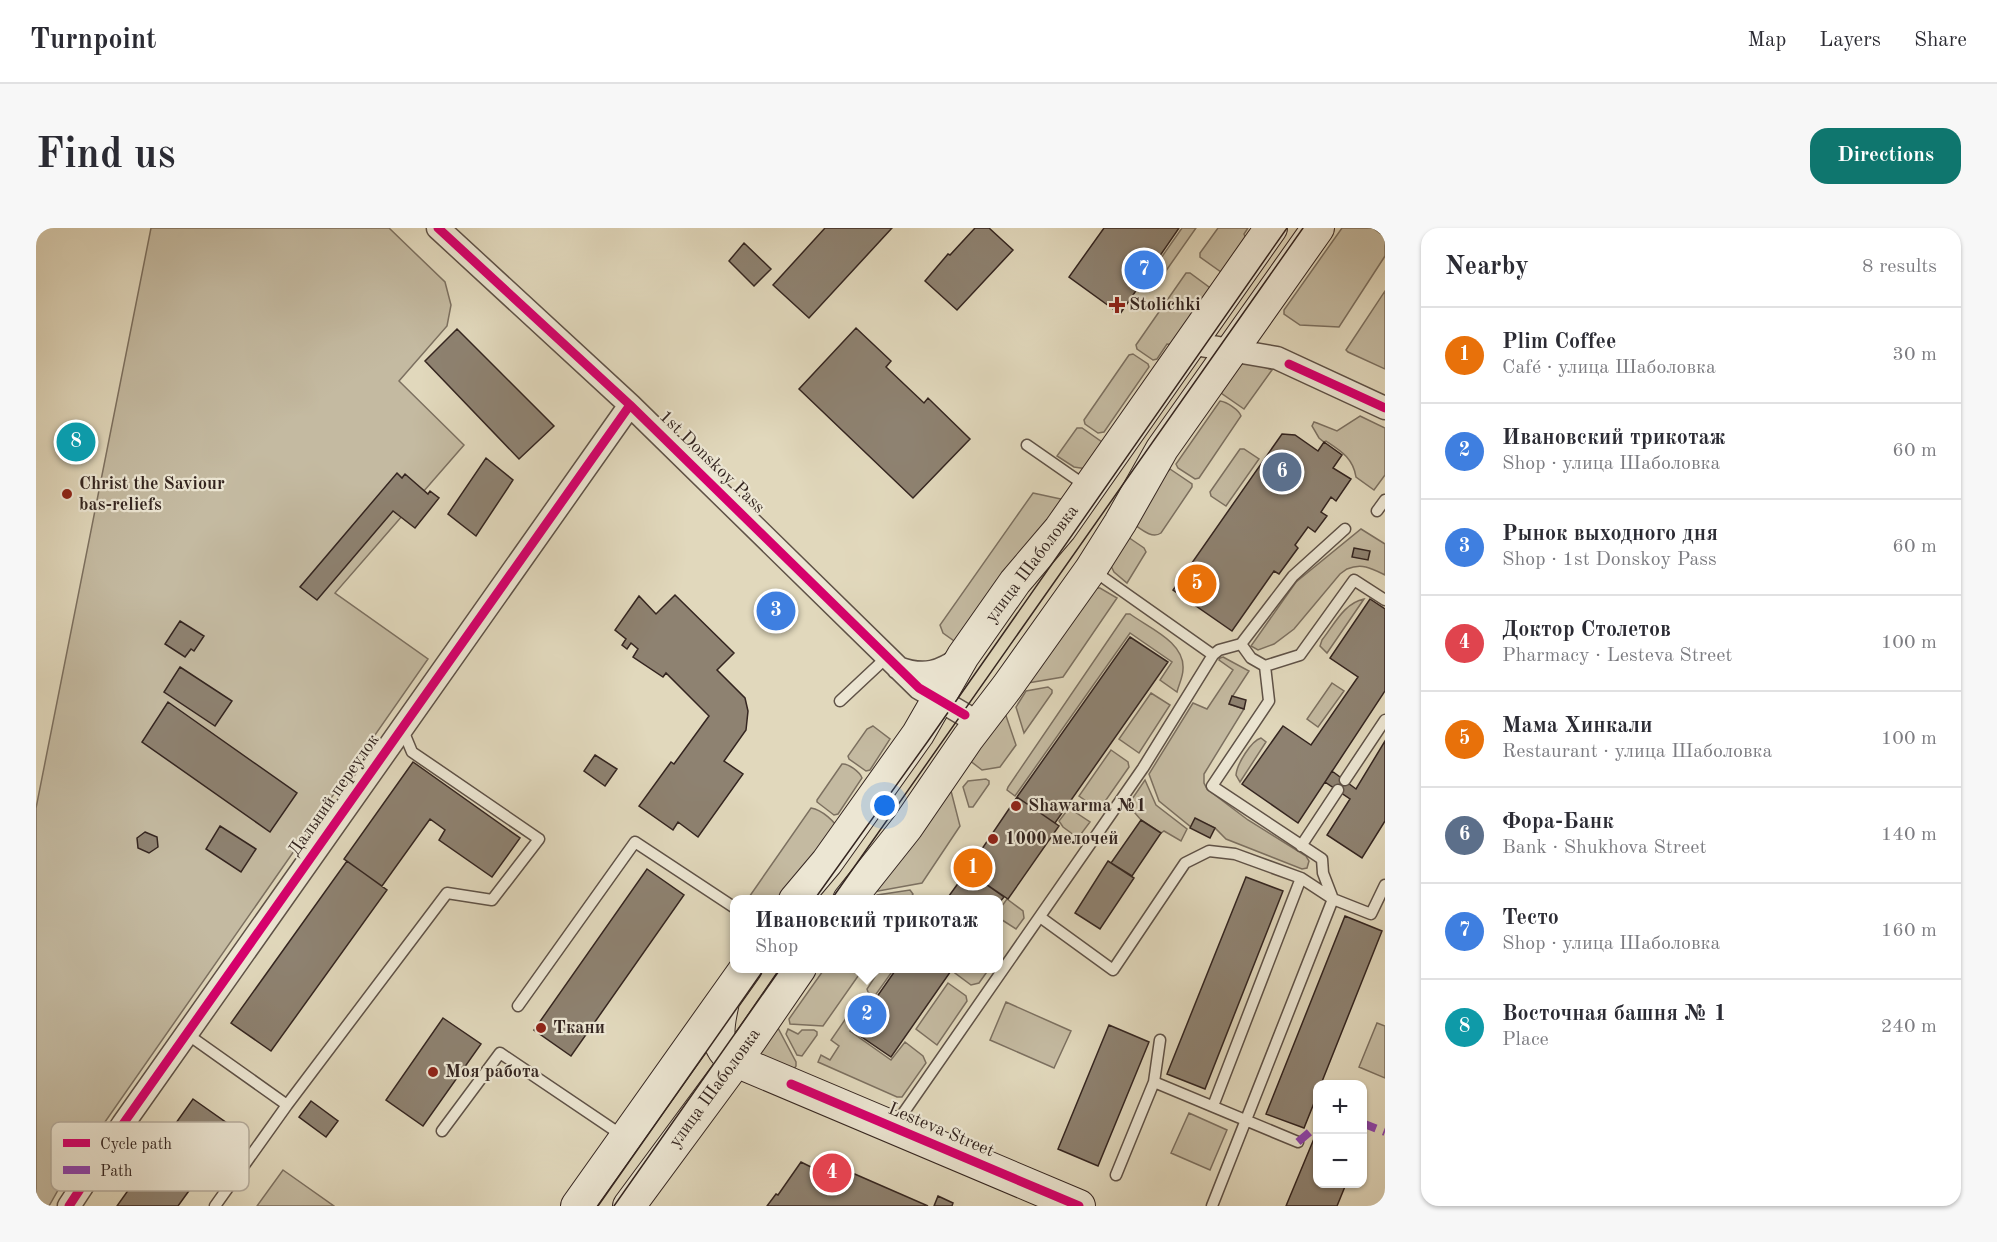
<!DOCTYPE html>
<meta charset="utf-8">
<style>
body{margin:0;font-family:"Old Standard TT",serif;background:#f7f7f7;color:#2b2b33}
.controls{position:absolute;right:18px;bottom:18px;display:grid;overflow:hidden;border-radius:12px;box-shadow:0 2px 4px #0004}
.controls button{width:54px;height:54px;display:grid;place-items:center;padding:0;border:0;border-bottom:2px solid #e1e1e2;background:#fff;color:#2b2b33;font:30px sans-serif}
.you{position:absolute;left:849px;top:578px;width:21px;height:21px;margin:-15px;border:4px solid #fff;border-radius:50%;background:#1a73e8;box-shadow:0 0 0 9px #1a73e833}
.badge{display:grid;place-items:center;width:39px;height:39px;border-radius:50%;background:#0f766e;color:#fff;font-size:20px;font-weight:700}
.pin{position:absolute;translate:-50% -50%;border:3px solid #fff;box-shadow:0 2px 6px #0006}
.popup{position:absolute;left:694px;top:667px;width:273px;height:78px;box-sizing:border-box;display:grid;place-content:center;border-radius:12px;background:#fff;filter:drop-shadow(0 2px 4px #0005);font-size:20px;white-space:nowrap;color:#7c7c81}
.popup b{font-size:22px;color:#2b2b33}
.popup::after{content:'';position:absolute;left:50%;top:100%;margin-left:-12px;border:12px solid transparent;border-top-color:#fff}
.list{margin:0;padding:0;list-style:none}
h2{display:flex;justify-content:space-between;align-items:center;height:78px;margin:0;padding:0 24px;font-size:26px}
h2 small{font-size:20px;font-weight:400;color:#7c7c81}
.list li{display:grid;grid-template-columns:39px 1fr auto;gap:18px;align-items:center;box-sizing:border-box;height:96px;padding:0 24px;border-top:2px solid #e1e1e2}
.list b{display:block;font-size:22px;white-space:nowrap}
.list p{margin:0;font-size:20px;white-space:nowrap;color:#7c7c81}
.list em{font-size:20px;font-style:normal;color:#7c7c81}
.map{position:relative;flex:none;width:1349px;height:978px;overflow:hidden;border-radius:18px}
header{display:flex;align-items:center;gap:36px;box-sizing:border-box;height:84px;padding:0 30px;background:#fff;border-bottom:2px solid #e1e1e2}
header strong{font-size:28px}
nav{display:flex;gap:33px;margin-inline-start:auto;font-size:21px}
.intro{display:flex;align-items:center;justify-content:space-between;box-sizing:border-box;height:144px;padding:0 36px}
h1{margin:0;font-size:42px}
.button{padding:15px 27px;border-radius:18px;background:#0f766e;color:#fff;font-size:21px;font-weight:700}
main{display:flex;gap:36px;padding:0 36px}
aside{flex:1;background:#fff;border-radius:18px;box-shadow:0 2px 4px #0004}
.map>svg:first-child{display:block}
.green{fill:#c4baa1;stroke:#7c7060;stroke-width:1.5}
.building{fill:#8e8271;stroke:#342520;stroke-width:1.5}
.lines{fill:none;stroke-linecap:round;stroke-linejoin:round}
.lane-casing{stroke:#5f5247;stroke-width:13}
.street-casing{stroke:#5f5247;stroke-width:25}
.secondary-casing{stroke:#342520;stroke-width:34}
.lane{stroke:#ece6d3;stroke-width:10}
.street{stroke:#ece6d3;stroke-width:22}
.secondary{stroke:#ece6d3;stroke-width:32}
.tram{stroke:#342520;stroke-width:1.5}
.quiet{stroke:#8e44ad;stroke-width:8;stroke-dasharray:15 8;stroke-linecap:butt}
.cycleway-casing{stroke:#ece6d3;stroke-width:13}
.cycleway{stroke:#d6006c;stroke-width:9}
.poi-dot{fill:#8f2418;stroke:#ece6d3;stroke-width:2}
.labels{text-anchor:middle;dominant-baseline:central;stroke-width:4.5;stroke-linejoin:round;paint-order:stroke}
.poi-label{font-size:18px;font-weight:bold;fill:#342520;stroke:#ece6d3;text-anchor:start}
.street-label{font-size:18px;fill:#342520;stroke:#ece6d3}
.key{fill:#ece6d3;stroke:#b5ac9d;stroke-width:1.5}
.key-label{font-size:16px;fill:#342520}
</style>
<header>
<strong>Turnpoint</strong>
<nav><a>Map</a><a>Layers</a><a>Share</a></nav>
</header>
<div class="intro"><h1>Find us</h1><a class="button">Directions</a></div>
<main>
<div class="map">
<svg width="1349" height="978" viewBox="0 0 1349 978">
<rect width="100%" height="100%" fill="#e1d8bc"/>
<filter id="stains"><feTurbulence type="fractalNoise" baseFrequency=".00333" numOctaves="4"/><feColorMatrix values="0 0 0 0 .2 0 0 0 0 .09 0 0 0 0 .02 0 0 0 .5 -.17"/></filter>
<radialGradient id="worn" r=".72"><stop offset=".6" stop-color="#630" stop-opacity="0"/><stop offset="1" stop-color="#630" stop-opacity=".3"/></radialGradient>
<path class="green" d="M115 0H353L409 54 415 77 411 98 363 153 428 217 299 365 392 431 25 957 13 978H0V580Z
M1146 0H1160L1120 57 1117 58 1109 53Z
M1182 0H1212L1208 6 1213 17 1192 49 1164 29V25Z
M1306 0H1337L1349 9V28L1303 99 1264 97 1248 86V82Z
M1150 45H1154L1181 65 1144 117 1131 116 1121 131 1117 132 1101 121 1100 117Z
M1349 63V141L1312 124 1310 122Z
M1097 126 1112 136 1113 139 1068 204 1062 205 1049 196 1048 192 1093 127Z
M1204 134 1221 136 1236 142 1208 181 1185 165Z
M1184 173C1191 174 1203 182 1205 188L1163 250 1159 251 1142 240 1140 236Z
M1324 188 1349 200V247L1338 262 1320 249C1317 230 1305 223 1290 213L1288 214 1283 210 1276 198 1278 194 1281 195 1301 203Z
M1041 200H1046L1066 214 1051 241 1038 239 1021 228Z
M1204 221H1208L1223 231 1190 278 1175 268 1174 264Z
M1134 241 1156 256V259L1125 305C1115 312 1103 299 1093 293L1123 244H1131Z
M997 265 1034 273 921 415 907 405 904 397Z
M1325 301 1349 316V347C1335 340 1326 335 1311 341L1304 346 1258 401 1238 416 1222 422 1215 418 1260 354Z
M1086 305 1108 320 1110 324 1091 355 1078 344 1074 336Z
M1055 360H1064L1081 370 1027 449 980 457Z
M1328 371 1291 425 1284 418 1286 412C1298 397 1308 375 1328 371Z
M1090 386H1094C1113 400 1149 414 1147 441 1147 449 1143 456 1141 464L1124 452 1136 434 1094 405 979 568 971 562 972 559Z
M1187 429 1213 443 1196 469 1193 476 1208 481 1168 546V555L1171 561 1212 592 1270 628 1273 633 1271 640 1266 641 1190 611 1179 600 1159 591 1155 599 1123 573 1113 546 1157 475 1171 481 1197 442 1183 432 1184 430Z
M1296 455 1308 463 1282 499 1271 491Z
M1012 459 1016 462V465L988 505 980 479 990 463Z
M1115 465 1134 477 1103 525 1083 511Z
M967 479 980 517 964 539 946 542 933 532Z
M837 498 854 511 834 542 830 543 813 531 812 528 831 501Z
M1225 510 1230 514 1204 554 1200 547C1201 536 1215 513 1225 510Z
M1075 522 1092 534 1093 539 1063 582 1043 568Z
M806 536C812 535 824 544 826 550L802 586 798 587 781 574V572Z
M950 551 953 553V556L937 579H933L927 559 932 553Z
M1109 552 1120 577 1151 601 1145 613 1128 603 1125 605 1105 592 1092 577Z
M914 559 924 598 886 655 837 664Z
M775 580C786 582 799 593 804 604L743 671 711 672Z
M1033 580 1054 594 1042 610 1027 599 1023 593Z
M874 662 877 666 874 671H837L841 667Z
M971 671 987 683 988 690 980 701 963 690V682Z
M789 740 827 741 787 798 754 796 753 791Z
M844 741H858L838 769 832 764 831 761Z
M922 741V740L953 741 943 755 935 757 919 745Z
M912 755 930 768 931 773 901 817 880 801Z
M828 769 835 774 814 803 855 832 869 814 887 828 890 835 866 869H861L782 834 785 827 794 832 803 818 795 812 824 770Z
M970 774 1035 803 1018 840 954 812Z
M1341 795 1349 798V850L1323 839Z
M733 800H742L760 834V838L754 847 723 828Z
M752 801 762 806 766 802H778L781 804V807L766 828 761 827 750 806Z
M1153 885 1191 902 1174 942 1135 925Z
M247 942 298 978H221Z"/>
<path class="building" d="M789 0H856L773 90 737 57Z
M939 0H953L977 22 921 82 889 53 912 26 914 27Z
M1068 0H1143L1084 86 1033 49Z
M708 15 735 41 718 58 693 33Z
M820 100 855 133 850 139 888 175 892 170 934 211 877 270 763 161Z
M421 101 518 198 483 231 389 133Z
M27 198 57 203 52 230 22 224Z
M1246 206 1259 207 1282 223 1288 214 1306 227 1297 240 1315 251 1300 273 1295 269 1285 284 1291 288 1279 304 1272 299 1259 317 1262 320 1243 346 1238 343 1196 403 1137 362Z
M450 230 477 252 440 308 412 286Z
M361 245 366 250 369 246 392 266 394 263 403 270 379 300 357 283 281 372 264 359Z
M1318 320 1334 323 1332 332 1316 329Z
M639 367 698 425 681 442 709 470 712 483 710 502 688 533 707 546 662 609 642 594 637 602 603 578 635 534 638 536 673 488 630 445 627 449 597 429 602 421 595 415 591 421 586 417 590 411 579 402 603 368 620 386Z
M1334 371 1349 381V463L1262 595 1206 556 1247 498 1275 517 1322 449 1294 430Z
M144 393 168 408 158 423 155 421 149 429 129 416Z
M1094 409 1132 434 1019 595 981 569Z
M144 439 196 473 179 498 128 464Z
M1196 468 1210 472 1208 481 1193 476Z
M132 474 261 565 234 604 106 514Z
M1349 513V593L1326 630 1291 607 1314 571 1289 554 1296 543 1320 561Z
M559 527 581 541 569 558 548 543Z
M377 534 484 610 456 649 403 612 409 602 394 591 346 658 308 631Z
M981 569 1023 598 972 671 931 643Z
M1159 590 1179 600 1174 610 1154 600Z
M1105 592 1125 605 1096 648 1075 635Z
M184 598 220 621 205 644 170 621Z
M109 604 121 609 122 619 113 625 102 620 101 610Z
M311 633 351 662 235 823 195 795Z
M1072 633 1098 650 1064 701 1039 685Z
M611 641 648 667 535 828 498 802Z
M931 643 968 669 963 675V672H910Z
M1210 649 1247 663 1169 861 1131 846Z
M1309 688 1346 703 1285 856H1282V865L1268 900 1230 886Z
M861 740H917L855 829 817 803Z
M407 790 445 816 387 898 350 872Z
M1073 797 1113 814 1062 938 1022 921Z
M157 871 198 900 181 924 142 978H81Z
M275 873 302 893 290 909 263 889Z
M1282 901V956H1310L1301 978H1250Z
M784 933 812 946 814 944 892 978H731L740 966 742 967 765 934 777 940Z
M902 968 917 975 916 978H898Z"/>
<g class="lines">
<defs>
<path id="lane" d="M991 217 1050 258
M1341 283 1349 272
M1205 416 1215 430 1229 438 1264 427 1318 352 1349 372
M1177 427 1183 422 1205 416 1257 348 1309 301
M804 473 851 429
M1309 552 1349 492
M1265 618 1302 562
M1004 689 1077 742 1149 635 1173 623 1199 626 1265 650 1297 671 1335 686 1349 657
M482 778 599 614 699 680
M151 806 251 877 179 978
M1124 812 1118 854 1262 914
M251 877 411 665 456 672 503 611 376 524 366 500
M1177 878 1265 650
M859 897 1107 540 1177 427 1058 343
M406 903 464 825 587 908
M1080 947 1118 854
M1176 978 1297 671 1287 645 1286 631 1176 558 1233 473 1229 438"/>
<path id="street" d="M402 0 594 177 883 460 929 487
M1153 115 1241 130 1349 180
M862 440C889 450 904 444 926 429
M33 978 87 896 594 177"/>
<path id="secondary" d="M759 672 791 634 882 506 927 428 979 354 1024 301 1235 0
M813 672 871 599 932 510 971 459 1055 341 1084 295 1126 221 1282 0
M687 774C682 797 676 819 700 833L1043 978
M541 978 710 740
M593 978 700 833 764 740"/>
</defs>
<use href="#lane" class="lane-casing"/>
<use href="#street" class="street-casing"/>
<use href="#secondary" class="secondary-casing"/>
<use href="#lane" class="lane"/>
<use href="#street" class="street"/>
<use href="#secondary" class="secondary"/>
<path class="tram" d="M778 672 892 513 1251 0
M795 672 1267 0
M562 978 729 740
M578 978 745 740"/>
<path class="quiet" d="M1326 895 1349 904
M1262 914 1282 897"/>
<defs>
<path id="cycleway" d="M402 0 594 177 883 460 929 487
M1253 136 1349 180
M755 856 1043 978
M33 978 87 896 594 177"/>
</defs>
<use href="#cycleway" class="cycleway-casing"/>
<use href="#cycleway" class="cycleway"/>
</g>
<g class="poi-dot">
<path d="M1078 68h6v6h6v6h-6v6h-6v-6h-6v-6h6z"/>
<circle cx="31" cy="266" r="6"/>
<circle cx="980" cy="578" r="6"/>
<circle cx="957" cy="611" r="6"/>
<circle cx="505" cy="800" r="6"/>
<circle cx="397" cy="844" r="6"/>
</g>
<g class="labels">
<g class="poi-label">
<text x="1093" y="77">Stolichki</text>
<text x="43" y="256">Christ the Saviour<tspan x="43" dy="21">bas-reliefs</tspan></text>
<text x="992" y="578">Shawarma №1</text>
<text x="969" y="611">1000 мелочей</text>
<text x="517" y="800">Ткани</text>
<text x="409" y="844">Моя работа</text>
</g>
<g class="street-label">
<text transform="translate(676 234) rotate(44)">1st Donskoy Pass</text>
<text transform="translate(996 336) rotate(-53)">улица Шаболовка</text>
<text transform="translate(298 567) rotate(-55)">Дальний переулок</text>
<text transform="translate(679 860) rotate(-54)">улица Шаболовка</text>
<text transform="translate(905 902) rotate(23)">Lesteva Street</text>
</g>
</g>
<rect x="15" y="894" width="198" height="69" rx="9" class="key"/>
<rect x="27" y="911" width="27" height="8" fill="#d6006c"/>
<rect x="27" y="938" width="27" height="8" fill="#8e44ad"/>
<g class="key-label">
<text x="64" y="921">Cycle path</text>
<text x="64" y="948">Path</text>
</g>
<rect width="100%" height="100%" filter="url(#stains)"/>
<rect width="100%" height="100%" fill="url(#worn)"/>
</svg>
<div class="controls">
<button>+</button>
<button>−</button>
</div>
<div class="you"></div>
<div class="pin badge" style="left:937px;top:640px;background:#e8710a">1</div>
<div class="pin badge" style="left:831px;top:787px;background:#3f7fe0">2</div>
<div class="popup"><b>Ивановский трикотаж</b>Shop</div>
<div class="pin badge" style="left:740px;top:383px;background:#3f7fe0">3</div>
<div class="pin badge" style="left:796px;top:945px;background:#e0444e">4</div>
<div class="pin badge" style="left:1161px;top:356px;background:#e8710a">5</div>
<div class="pin badge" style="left:1246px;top:244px;background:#5c6f8a">6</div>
<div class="pin badge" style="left:1108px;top:42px;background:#3f7fe0">7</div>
<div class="pin badge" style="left:40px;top:214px;background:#0f9aa8">8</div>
</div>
<aside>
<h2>Nearby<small>8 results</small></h2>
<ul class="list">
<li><span class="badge" style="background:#e8710a">1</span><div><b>Plim Coffee</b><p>Café · улица Шаболовка</p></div><em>30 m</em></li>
<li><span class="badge" style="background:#3f7fe0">2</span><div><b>Ивановский трикотаж</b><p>Shop · улица Шаболовка</p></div><em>60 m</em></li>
<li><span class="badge" style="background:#3f7fe0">3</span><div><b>Рынок выходного дня</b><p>Shop · 1st Donskoy Pass</p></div><em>60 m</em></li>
<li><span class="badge" style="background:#e0444e">4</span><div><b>Доктор Столетов</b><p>Pharmacy · Lesteva Street</p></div><em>100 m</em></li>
<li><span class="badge" style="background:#e8710a">5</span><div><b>Мама Хинкали</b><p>Restaurant · улица Шаболовка</p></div><em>100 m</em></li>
<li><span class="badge" style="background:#5c6f8a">6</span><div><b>Фора-Банк</b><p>Bank · Shukhova Street</p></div><em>140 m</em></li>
<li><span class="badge" style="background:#3f7fe0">7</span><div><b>Тесто</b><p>Shop · улица Шаболовка</p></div><em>160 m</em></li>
<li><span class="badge" style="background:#0f9aa8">8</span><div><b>Восточная башня № 1</b><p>Place</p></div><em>240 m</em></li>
</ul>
</aside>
</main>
